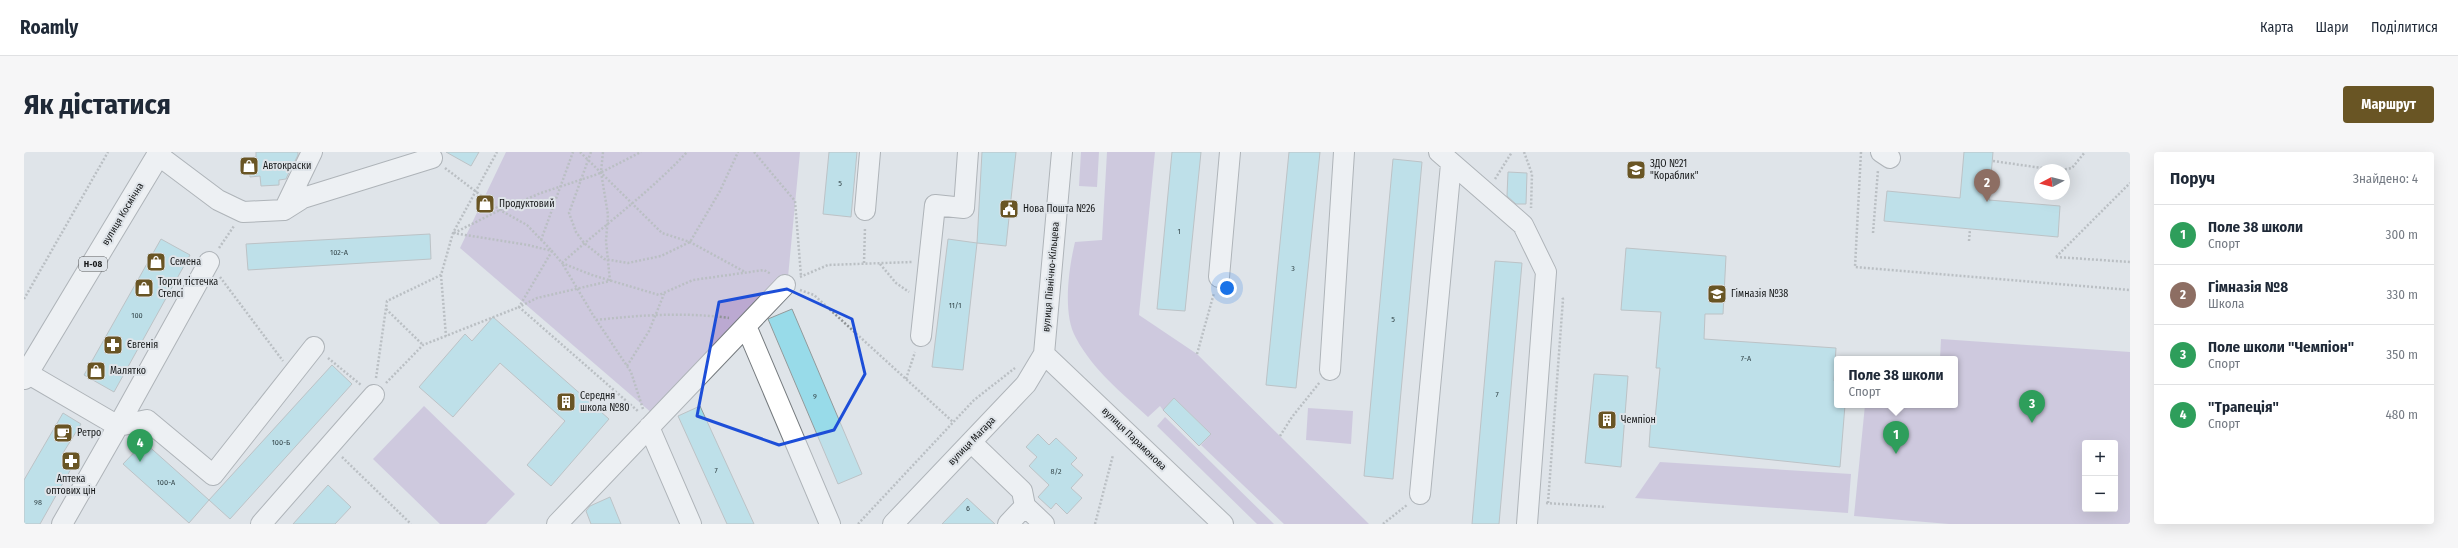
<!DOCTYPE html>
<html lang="uk">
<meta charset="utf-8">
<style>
body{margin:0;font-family:"Fira Sans Condensed",sans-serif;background:#f6f6f7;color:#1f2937}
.controls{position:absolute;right:12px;bottom:12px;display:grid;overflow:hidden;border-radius:4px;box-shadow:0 4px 16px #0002}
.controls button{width:36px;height:36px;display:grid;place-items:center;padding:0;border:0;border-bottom:1px solid #e0e1e3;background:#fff;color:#1f2937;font:20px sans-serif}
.compass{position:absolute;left:2010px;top:12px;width:36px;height:36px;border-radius:50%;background:#fff;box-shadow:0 4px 16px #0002;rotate:263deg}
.you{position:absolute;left:1203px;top:136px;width:14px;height:14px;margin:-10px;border:3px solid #fff;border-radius:50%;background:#1a73e8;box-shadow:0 0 0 6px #1a73e833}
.badge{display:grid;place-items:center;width:26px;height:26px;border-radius:50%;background:#695524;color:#fff;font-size:13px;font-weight:700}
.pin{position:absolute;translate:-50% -33px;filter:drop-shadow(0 1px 2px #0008)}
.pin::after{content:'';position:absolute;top:21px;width:14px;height:12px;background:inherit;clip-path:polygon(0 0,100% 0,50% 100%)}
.popup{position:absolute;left:1810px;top:204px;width:124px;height:52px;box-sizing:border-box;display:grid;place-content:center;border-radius:4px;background:#fff;filter:drop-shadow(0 1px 3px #0005);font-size:13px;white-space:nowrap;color:#747a83}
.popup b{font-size:15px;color:#1f2937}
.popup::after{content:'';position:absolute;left:50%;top:100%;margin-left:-8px;border:8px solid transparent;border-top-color:#fff}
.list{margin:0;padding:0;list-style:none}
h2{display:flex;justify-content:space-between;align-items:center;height:52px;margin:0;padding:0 16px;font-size:17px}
h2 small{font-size:13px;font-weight:400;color:#747a83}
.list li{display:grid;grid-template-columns:26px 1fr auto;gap:12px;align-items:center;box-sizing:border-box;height:60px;padding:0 16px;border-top:1px solid #e0e1e3}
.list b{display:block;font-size:15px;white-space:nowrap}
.list p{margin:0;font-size:13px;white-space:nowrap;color:#747a83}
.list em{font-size:13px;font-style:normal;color:#747a83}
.map{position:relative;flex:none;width:2106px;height:372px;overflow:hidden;border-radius:4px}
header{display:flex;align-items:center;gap:24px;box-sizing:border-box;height:56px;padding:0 20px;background:#fff;border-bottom:1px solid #e0e1e3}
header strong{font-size:19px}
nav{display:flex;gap:22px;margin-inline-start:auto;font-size:14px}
.intro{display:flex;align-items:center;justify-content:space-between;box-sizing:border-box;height:96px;padding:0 24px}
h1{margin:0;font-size:28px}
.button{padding:10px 18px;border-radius:4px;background:#695524;color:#fff;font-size:14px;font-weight:700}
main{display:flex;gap:24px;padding:0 24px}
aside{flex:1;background:#fff;border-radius:4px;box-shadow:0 4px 16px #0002}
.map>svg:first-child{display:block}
.green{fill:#bba9d1;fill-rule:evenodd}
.building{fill:#98dbe9;stroke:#939a9b}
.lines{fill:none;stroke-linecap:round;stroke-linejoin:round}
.minor-casing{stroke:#757a7e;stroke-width:22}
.major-casing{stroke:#757a7e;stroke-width:24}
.path{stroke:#8f9396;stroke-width:2.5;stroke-dasharray:2 2;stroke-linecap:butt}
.minor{stroke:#fff;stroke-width:20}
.major{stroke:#fff;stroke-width:22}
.marked{fill:none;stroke:#1d4ed8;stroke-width:3;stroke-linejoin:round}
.labels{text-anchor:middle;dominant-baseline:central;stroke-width:4;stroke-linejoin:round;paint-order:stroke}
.number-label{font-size:8px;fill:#36484c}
.shield{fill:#dfe4e9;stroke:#525457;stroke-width:1}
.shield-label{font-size:9px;font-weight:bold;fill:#151718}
.poi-label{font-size:10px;fill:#151718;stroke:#dfe4e9;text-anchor:start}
.street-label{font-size:10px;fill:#151718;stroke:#dfe4e9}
</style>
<header>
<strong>Roamly</strong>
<nav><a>Карта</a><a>Шари</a><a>Поділитися</a></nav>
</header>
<div class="intro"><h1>Як дістатися</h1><a class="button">Маршрут</a></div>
<main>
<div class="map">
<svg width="2106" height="372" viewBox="0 0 2106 372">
<rect width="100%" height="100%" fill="#dfe4e9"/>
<path class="green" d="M482 0H776L764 125 629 262 436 96Z
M1057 0H1075L1073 35 1055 34Z
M1083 0H1131L1115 163 1173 202 1345 372H1260L1177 293 1187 282 1150 246 1139 258 1136 254 1124 265C1098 241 1069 218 1052 186 1038 162 1045 115 1051 90L1078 88Z
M1917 187 2106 200V372H1925L1830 364 1841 253H1931V207H1916ZM2061 291H2091V357H2061Z
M400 254 491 342 462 372H416L349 307Z
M1284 256 1329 259 1327 292 1282 288Z
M1141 265 1250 372H1233L1133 274Z
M1636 310 1827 322 1824 361 1611 346Z"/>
<path class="building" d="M232 0H274V3L269 13H266V18L262 27 255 28V33L237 34 236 24 226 25 224 6 232 5Z
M422 0H455L447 14Z
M805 0H833L827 65 799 62Z
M958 0H992L982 94 953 91Z
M1148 0H1177L1161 159 1133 157Z
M1265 0H1296L1272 236 1242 233Z
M1940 0H1969L1965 48 2036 54 2034 85 1860 69 1863 39 1936 46Z
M1369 7 1398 10 1369 327 1340 324Z
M1484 20 1503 21 1502 52H1492L1483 44Z
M406 82 407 107 224 118 222 92Z
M137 87 166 103 90 240 60 223Z
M924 87 953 91 939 218 908 215Z
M1602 96 1702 104 1699 162H1681L1680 187 1812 196 1810 229H1813V253H1821L1816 315 1625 295 1627 266 1631 267 1636 216H1632L1637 160 1597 158Z
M1471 109 1498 111 1475 372H1448Z
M768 157 838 322 814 332 744 167Z
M469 165 585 267 527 334 503 313 541 269 476 211 429 265 395 235 441 182 448 189Z
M308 213 328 232 206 367 185 348Z
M1570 222 1604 224 1597 315 1561 311Z
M1150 246 1187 282 1175 294 1139 258Z
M676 254 730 372H703L654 264Z
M39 261 57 272 39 301 52 308 16 372H0V328Z
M1014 282 1025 293 1032 286 1053 306 1047 312 1059 323 1047 336 1058 346 1043 362 1032 351 1027 357 1014 345 1025 333 1005 314 1013 305 1002 295Z
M120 290 185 348 165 371 99 312Z
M304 333 327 355 311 372H269Z
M586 345 597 372H567L562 359 566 354Z
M943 346 971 372H918Z"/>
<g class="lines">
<defs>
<path id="minor" d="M1415 0 1499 73 1522 120 1503 372
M1857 0 1866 6
M134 3 194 48 219 60 260 58 279 46 408 6
M260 58 288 0
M841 58 846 0
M1195 125 1206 0
M722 174 806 372
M897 184 911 53 940 56 944 0
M1020 202 1199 372
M1306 218 1320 0
M3 221 94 274 185 110
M625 275 667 372
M947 290 998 339 1001 354 1020 372
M1396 342 1427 12
M38 372 94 274 123 268 189 323 290 195
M237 372 350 243
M533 372 761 133
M869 372 1002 232 1020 202 1038 0
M984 372 1001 354"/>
<path id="major" d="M0 226 136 0"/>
</defs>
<use href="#minor" class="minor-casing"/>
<use href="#major" class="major-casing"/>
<path class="path" d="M556 0 638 81 666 90 721 120
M567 0 545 61 552 80 560 91 580 107 604 111 637 104 666 90 696 39 714 0
M730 0 771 49 777 124
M1500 0 1508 22 1507 56
M1837 0 1831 115 2106 138
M1969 9 2032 18
M421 16 476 58 503 73 528 99 495 155 513 146 586 129 582 89 584 63 577 20 579 0
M2037 18 2048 16 2061 0
M1471 27 1488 0
M429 81 504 93 528 99 538 111 568 123 635 143 669 128 740 118 747 122
M430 81 476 58 517 41 574 22 617 0
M1849 81 1854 18
M517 88 549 0
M1945 89 1946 77
M195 96 210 74
M2032 105 2106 31
M2032 105 2106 110
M840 111 841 75
M856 112 872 131 885 140
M417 123 422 184
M196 125 259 209
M776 125 804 113 888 110
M776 138 790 143 929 270
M0 147 84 0
M362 157 399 193
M572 168C617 163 661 160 705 166
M1173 202 1190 141
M304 206 337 233
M603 214 625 179 640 142
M352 226 363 149 417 123 429 81 473 0
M882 227 891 200
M362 231 399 193 495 155 615 260
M619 257 607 220 569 163 538 111C580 73 625 41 663 0
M1256 284 1268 265 1296 230
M318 305 387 372
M1522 351 1582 355
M1524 351 1539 147 1538 145
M834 372 950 248 991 216
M1071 372 1089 303
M1359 372 1383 353"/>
<use href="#minor" class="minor"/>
<use href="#major" class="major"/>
</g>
<path d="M0 0H2106V372H0ZM763 137 828 167 841 222 810 278 755 293 673 264 695 150Z" fill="#dfe4e9" fill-opacity=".55" fill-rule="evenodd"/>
<path class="marked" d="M763 137 828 167 841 222 810 278 755 293 673 264 695 150Z"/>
<defs>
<symbol id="shop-square" viewBox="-11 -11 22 22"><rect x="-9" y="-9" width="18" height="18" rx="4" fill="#695524" stroke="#dfe4e9"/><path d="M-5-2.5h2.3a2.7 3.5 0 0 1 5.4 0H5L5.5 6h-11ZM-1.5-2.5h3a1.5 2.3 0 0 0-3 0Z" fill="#fff"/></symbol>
<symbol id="school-square" viewBox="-11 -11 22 22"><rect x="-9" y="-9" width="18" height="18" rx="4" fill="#695524" stroke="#dfe4e9"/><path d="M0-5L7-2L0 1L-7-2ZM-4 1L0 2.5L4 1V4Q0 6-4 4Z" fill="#fff"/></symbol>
<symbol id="civic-square" viewBox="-11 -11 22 22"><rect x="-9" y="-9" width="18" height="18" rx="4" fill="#695524" stroke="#dfe4e9"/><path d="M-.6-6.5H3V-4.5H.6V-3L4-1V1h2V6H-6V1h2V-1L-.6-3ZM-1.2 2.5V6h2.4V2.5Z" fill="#fff"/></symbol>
<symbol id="pharmacy-square" viewBox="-11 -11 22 22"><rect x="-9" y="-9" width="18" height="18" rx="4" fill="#695524" stroke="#dfe4e9"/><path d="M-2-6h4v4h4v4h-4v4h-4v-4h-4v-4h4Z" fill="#fff"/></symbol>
<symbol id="building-square" viewBox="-11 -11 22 22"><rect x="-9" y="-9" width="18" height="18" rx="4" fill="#695524" stroke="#dfe4e9"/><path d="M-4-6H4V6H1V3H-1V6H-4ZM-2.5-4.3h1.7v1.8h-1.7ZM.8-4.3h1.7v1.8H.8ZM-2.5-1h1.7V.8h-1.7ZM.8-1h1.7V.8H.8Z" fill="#fff"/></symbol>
<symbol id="cafe-square" viewBox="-11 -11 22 22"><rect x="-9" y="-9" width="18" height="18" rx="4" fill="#695524" stroke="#dfe4e9"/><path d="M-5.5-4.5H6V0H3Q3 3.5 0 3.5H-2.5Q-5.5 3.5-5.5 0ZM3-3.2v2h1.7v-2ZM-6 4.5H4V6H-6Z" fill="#fff"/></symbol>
</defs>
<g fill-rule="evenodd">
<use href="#shop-square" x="214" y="3" width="22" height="22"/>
<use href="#school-square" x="1601" y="7" width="22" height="22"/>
<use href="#shop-square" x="450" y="41" width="22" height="22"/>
<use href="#civic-square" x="974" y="46" width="22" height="22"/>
<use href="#shop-square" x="121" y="99" width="22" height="22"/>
<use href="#shop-square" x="109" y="125" width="22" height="22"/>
<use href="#school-square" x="1682" y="131" width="22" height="22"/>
<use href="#pharmacy-square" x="78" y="182" width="22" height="22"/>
<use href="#shop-square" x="61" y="208" width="22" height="22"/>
<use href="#building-square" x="531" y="239" width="22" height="22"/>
<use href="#building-square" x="1572" y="257" width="22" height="22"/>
<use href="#cafe-square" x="28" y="270" width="22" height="22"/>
<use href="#pharmacy-square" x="36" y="298" width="22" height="22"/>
</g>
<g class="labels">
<g class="number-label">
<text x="816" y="31">5</text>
<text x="1155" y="79">1</text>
<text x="315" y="100">102-А</text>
<text x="1269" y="116">3</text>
<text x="931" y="153">11/1</text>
<text x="113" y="163">100</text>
<text x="1369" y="167">5</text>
<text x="1722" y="206">7-А</text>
<text x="1473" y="242">7</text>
<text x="791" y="244">9</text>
<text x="257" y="290">100-Б</text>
<text x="692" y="318">7</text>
<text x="1032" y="319">8/2</text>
<text x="142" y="330">100-А</text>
<text x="14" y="350">98</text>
<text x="944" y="356">6</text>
</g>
<rect class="shield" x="55" y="105" width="28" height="14" rx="3"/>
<g class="shield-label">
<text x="69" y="112">Н-08</text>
</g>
<g class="poi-label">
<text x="1626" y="12">ЗДО №21<tspan x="1626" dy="12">"Кораблик"</tspan></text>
<text x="239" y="14">Автокраски</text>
<text x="475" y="52">Продуктовий</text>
<text x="999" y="57">Нова Пошта №26</text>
<text x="146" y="110">Семена</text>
<text x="134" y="130">Торти тістечка<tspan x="134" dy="12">Стелсі</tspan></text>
<text x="1707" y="142">Гімназія №38</text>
<text x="103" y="193">Євгенія</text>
<text x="86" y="219">Малятко</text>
<text x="556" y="244">Середня<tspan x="556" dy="12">школа №80</tspan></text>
<text x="1597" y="268">Чемпіон</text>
<text x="53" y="281">Ретро</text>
<text x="47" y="327" text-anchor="middle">Аптека<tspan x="47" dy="12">оптових цін</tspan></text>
</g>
<g class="street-label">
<text transform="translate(99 62) rotate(-59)">вулиця Космічна</text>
<text transform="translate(1027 125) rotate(-85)">вулиця Північно-Кільцева</text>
<text transform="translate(1110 287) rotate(44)">вулиця Парамонова</text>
<text transform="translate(948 289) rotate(-46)">вулиця Магара</text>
</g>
</g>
</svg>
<div class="controls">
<button>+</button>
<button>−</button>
</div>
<svg class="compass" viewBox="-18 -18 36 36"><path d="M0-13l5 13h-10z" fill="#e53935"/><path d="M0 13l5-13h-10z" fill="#747a83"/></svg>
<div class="you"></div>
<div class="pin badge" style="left:1872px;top:302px;background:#2e9e5b">1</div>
<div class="popup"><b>Поле 38 школи</b>Спорт</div>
<div class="pin badge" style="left:1963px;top:50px;background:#8d6e63">2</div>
<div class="pin badge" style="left:2008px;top:271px;background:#2e9e5b">3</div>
<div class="pin badge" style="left:116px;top:310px;background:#2e9e5b">4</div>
</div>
<aside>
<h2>Поруч<small>Знайдено: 4</small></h2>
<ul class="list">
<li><span class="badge" style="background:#2e9e5b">1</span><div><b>Поле 38 школи</b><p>Спорт</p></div><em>300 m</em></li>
<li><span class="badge" style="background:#8d6e63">2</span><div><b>Гімназія №8</b><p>Школа</p></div><em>330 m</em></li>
<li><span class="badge" style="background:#2e9e5b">3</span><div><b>Поле школи &quot;Чемпіон&quot;</b><p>Спорт</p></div><em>350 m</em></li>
<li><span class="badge" style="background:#2e9e5b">4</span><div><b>&quot;Трапеція&quot;</b><p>Спорт</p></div><em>480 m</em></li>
</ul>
</aside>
</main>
